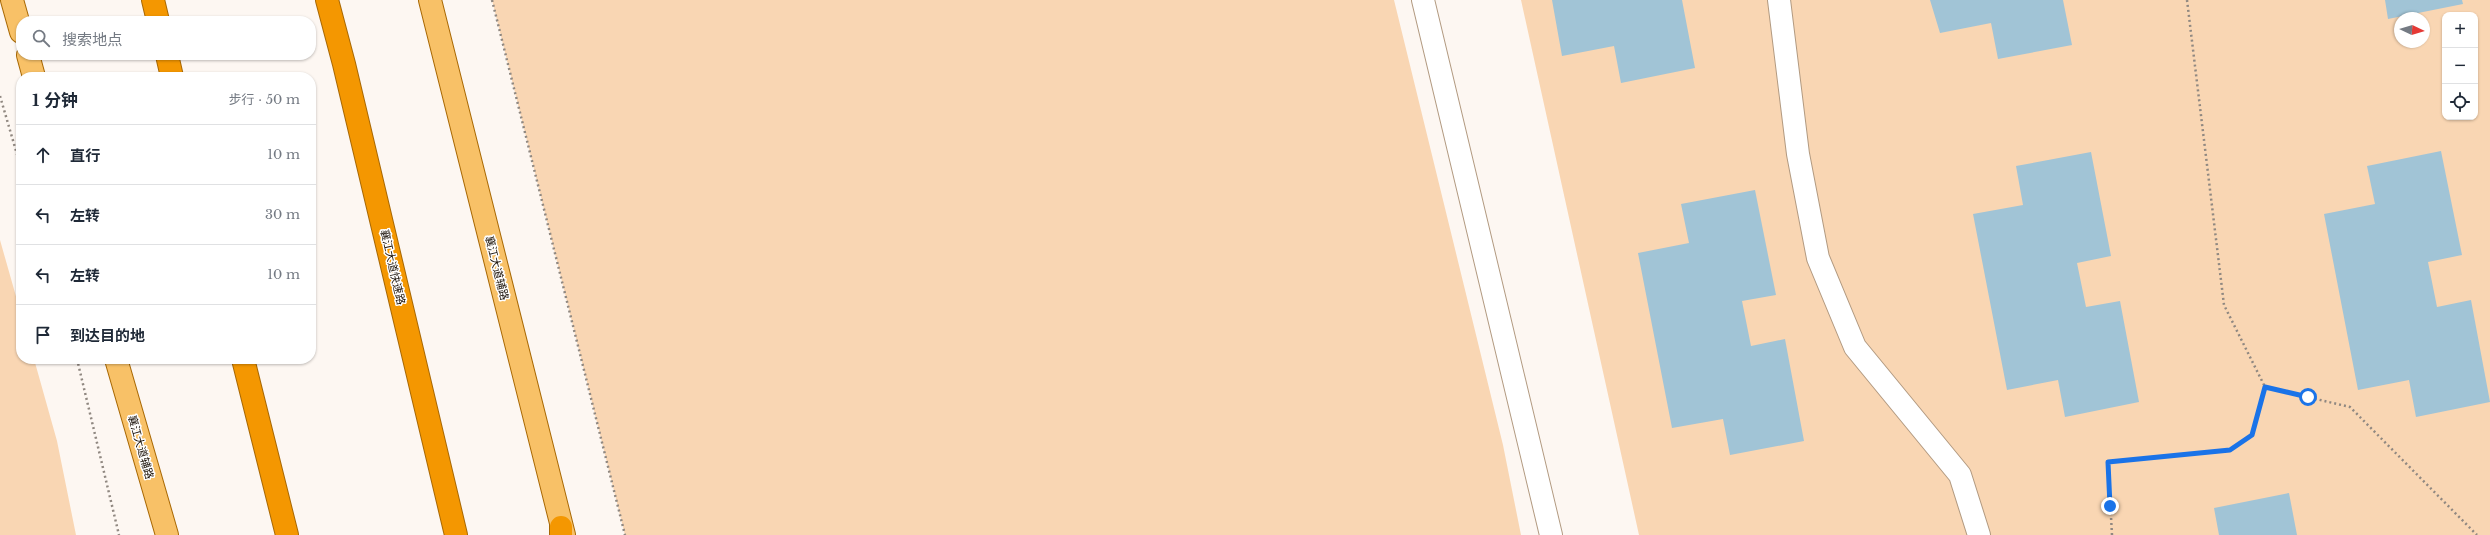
<!DOCTYPE html>
<html lang="zh">
<meta charset="utf-8">
<style>
body{margin:0;font-family:"Libre Baskerville","Noto Sans SC",serif;background:#f2f2f3;color:#1f2937}
.controls{position:absolute;right:12px;top:12px;display:grid;overflow:hidden;border-radius:8px;box-shadow:0 1px 3px #0004}
.controls button{width:36px;height:36px;display:grid;place-items:center;padding:0;border:0;border-bottom:1px solid #e0e1e3;background:#fff;color:#1f2937;font:20px sans-serif}
.compass{position:absolute;left:2394px;top:12px;width:36px;height:36px;border-radius:50%;background:#fff;box-shadow:0 1px 3px #0004;rotate:94deg}
.stop{position:absolute;width:12px;height:12px;margin:-9px;border:3px solid #1a73e8;border-radius:50%;background:#fff}
.stop.end{background:#1a73e8;border-color:#fff;box-shadow:0 1px 4px #0008}
.list{margin:0;padding:0;list-style:none}
h2{display:flex;justify-content:space-between;align-items:center;height:52px;margin:0;padding:0 16px;font-size:17px}
h2 small{font-size:13px;font-weight:400;color:#747a83}
.list li{display:grid;grid-template-columns:26px 1fr auto;gap:12px;align-items:center;box-sizing:border-box;height:60px;padding:0 16px;border-top:1px solid #e0e1e3}
.list b{display:block;font-size:15px;white-space:nowrap}
.list em{font-size:13px;font-style:normal;color:#747a83}
.icon{flex:none;width:22px;height:22px;fill:none;stroke:currentColor;stroke-width:2;stroke-linecap:round;stroke-linejoin:round}
.map{position:relative;flex:none;width:2490px;height:535px;overflow:hidden}
.search{position:absolute;background:#fff;box-shadow:0 1px 3px #0004;left:16px;top:16px;width:300px;height:44px;display:flex;align-items:center;gap:10px;box-sizing:border-box;padding:0 14px;border-radius:16px;color:#747a83;font-size:15px}
.panel{position:absolute;background:#fff;box-shadow:0 1px 3px #0004;left:16px;top:72px;width:300px;height:292px;border-radius:16px}
.map>svg:first-child{display:block}
.green{fill:#f9d6b3;fill-rule:evenodd}
.building{fill:#a1c4d6}
.lines{fill:none;stroke-linecap:round;stroke-linejoin:round}
.lane-casing{stroke:#b29a81;stroke-width:24}
.secondary-casing{stroke:#b29a81;stroke-width:24}
.primary-casing{stroke:#a86804;stroke-width:24}
.highway-casing{stroke:#a86804;stroke-width:24}
.path{stroke:#908881;stroke-width:2.5;stroke-dasharray:2 3;stroke-linecap:butt}
.lane{stroke:#fff;stroke-width:22}
.secondary{stroke:#fff;stroke-width:22}
.primary{stroke:#f8c167;stroke-width:22}
.highway{stroke:#f49701;stroke-width:22}
.route{stroke:#1a73e8;stroke-width:5}
.labels{text-anchor:middle;dominant-baseline:central;stroke-width:3;stroke-linejoin:round;paint-order:stroke}
.street-label{font-size:11px;fill:#1b1209;stroke:#fff}
</style>
<div class="map">
<svg width="2490" height="535" viewBox="0 0 2490 535">
<rect width="100%" height="100%" fill="#fdf7f2"/>
<path class="green" d="M492 0H1394L1503 445 1521 535H625Z
M1521 0H2490V535H1639ZM2445 15H2475V117H2445ZM2400 18H2424V42H2400Z
M0 240 21 314V359H34L57 441 76 535H0Z"/>
<path class="building" d="M1552 0H1682L1695 68 1621 83 1614 46 1562 56Z
M1930 0H2063L2072 45 1998 59 1991 23 1940 33Z
M2385 0H2462L2463 4 2388 19Z
M2441 151 2462 255 2428 262 2437 307 2471 300 2490 402 2416 417 2409 380 2358 390 2324 214 2375 204 2367 166Z
M2091 152 2111 256 2077 263 2086 307 2120 301 2139 402 2065 417 2058 380 2007 390 1973 214 2023 205 2016 166Z
M1755 190 1776 295 1742 301 1751 346 1785 339 1804 441 1730 455 1723 419 1672 428 1638 253 1689 243 1681 204Z
M2289 493 2297 535H2219L2214 508Z"/>
<g class="lines">
<defs>
<path id="lane" d="M1779 0 1798 154 1818 258 1855 347 1960 475 1979 535"/>
<path id="secondary" d="M1423 0 1551 535"/>
<path id="primary" d="M12 0 21 32
M430 0 564 535
M28 55 34 77
M116 359 167 535"/>
<path id="highway" d="M153 0 158 21
M327 0 344 64 456 535
M167 55 172 77
M243 359 287 535
M561 535V527"/>
</defs>
<use href="#lane" class="lane-casing"/>
<use href="#secondary" class="secondary-casing"/>
<use href="#primary" class="primary-casing"/>
<use href="#highway" class="highway-casing"/>
<path class="path" d="M492 0 625 535
M2187 0 2224 305 2265 387 2350 407 2477 535
M0 96 21 168
M77 359 119 535
M2112 535 2108 462 2230 450 2252 435 2265 387"/>
<use href="#lane" class="lane"/>
<use href="#secondary" class="secondary"/>
<use href="#primary" class="primary"/>
<use href="#highway" class="highway"/>
</g>
<g class="lines">
<path class="route" d="M2110 506 2108 462 2230 450 2252 435 2265 387 2308 397"/>
</g>
<g class="labels">
<g class="street-label">
<text transform="translate(393 267) rotate(77)">襄江大道快速路</text>
<text transform="translate(497 268) rotate(76)">襄江大道辅路</text>
<text transform="translate(141 447) rotate(74)">襄江大道辅路</text>
</g>
</g>
</svg>
<div class="controls">
<button>+</button>
<button>−</button>
<button><svg class="icon" aria-label="locate" viewBox="0 0 24 24"><circle cx="12" cy="12" r="6"/><path d="M12 2v4M12 18v4M2 12h4M18 12h4"/></svg></button>
</div>
<svg class="compass" viewBox="-18 -18 36 36"><path d="M0-13l5 13h-10z" fill="#e53935"/><path d="M0 13l5-13h-10z" fill="#747a83"/></svg>
<div class="stop" style="left:2308px;top:397px"></div>
<div class="stop end" style="left:2110px;top:506px"></div>
<div class="search"><svg class="icon" aria-label="search" viewBox="0 0 24 24"><circle cx="10" cy="10" r="6"/><path d="M15 15l6 6"/></svg>搜索地点</div>
<section class="panel">
<h2>1 分钟<small>步行 · 50 m</small></h2>
<ul class="list">
<li><svg class="icon" aria-label="ahead" viewBox="0 0 24 24"><path d="M12 20V5M6 11l6-6 6 6"/></svg><div><b>直行</b></div><em>10 m</em></li>
<li><svg class="icon" aria-label="left" viewBox="0 0 24 24"><path d="M17 20v-9H6M10 6l-5 5 5 5"/></svg><div><b>左转</b></div><em>30 m</em></li>
<li><svg class="icon" aria-label="left" viewBox="0 0 24 24"><path d="M17 20v-9H6M10 6l-5 5 5 5"/></svg><div><b>左转</b></div><em>10 m</em></li>
<li><svg class="icon" aria-label="arrive" viewBox="0 0 24 24"><path d="M6 21V4h12l-3 4 3 4H6"/></svg><div><b>到达目的地</b></div></li>
</ul>
</section>
</div>
